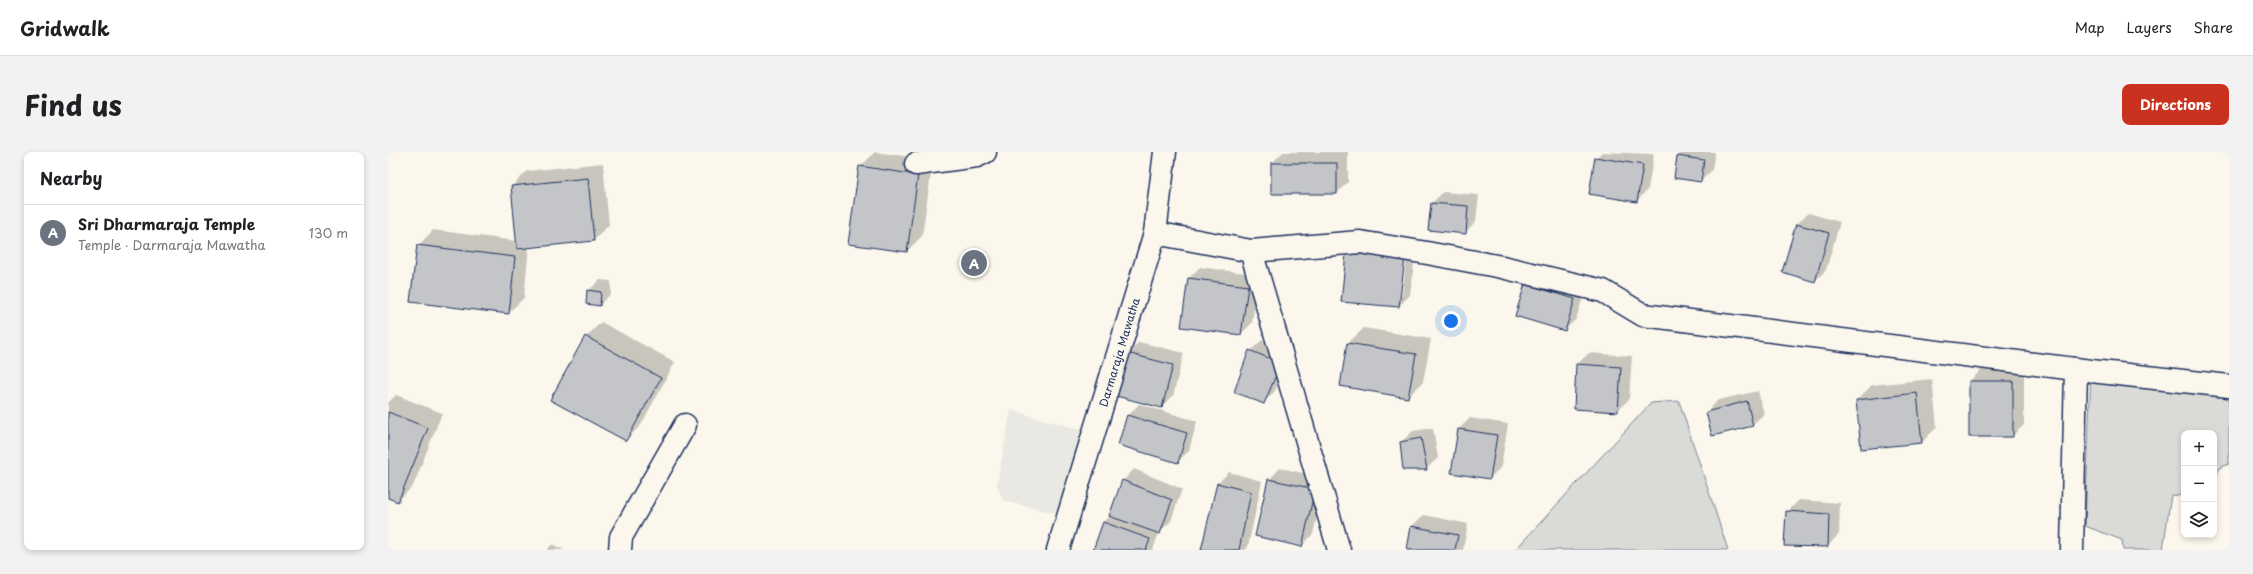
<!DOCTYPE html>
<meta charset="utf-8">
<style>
body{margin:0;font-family:"Playpen Sans",sans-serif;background:#f2f2f2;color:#202124}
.controls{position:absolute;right:12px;bottom:12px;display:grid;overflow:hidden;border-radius:8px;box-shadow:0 2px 6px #0003}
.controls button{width:36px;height:36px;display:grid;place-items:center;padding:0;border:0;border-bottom:1px solid #e0e0e0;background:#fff;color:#202124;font:20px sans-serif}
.you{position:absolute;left:1063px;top:169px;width:14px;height:14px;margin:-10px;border:3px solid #fff;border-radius:50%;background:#1a73e8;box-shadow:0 0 0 6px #1a73e833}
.badge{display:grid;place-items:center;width:26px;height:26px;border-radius:50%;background:#c8321e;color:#fff;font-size:13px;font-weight:700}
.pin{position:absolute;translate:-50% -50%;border:2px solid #fff;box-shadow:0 1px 4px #0006}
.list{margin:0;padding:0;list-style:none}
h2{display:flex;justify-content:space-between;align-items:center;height:52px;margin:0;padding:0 16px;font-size:17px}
h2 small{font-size:13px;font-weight:400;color:#757577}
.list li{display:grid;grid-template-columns:26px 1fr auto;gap:12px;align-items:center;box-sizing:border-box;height:56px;padding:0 16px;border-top:1px solid #e0e0e0}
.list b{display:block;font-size:15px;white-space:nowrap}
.list p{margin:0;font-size:13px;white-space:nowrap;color:#757577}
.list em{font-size:13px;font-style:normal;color:#757577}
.icon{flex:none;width:22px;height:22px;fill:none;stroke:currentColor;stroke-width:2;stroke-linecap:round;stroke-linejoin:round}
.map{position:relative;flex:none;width:1841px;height:398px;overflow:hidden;border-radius:8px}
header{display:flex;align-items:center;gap:24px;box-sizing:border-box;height:56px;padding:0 20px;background:#fff;border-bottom:1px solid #e0e0e0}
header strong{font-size:19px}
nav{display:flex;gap:22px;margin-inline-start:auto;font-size:14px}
.intro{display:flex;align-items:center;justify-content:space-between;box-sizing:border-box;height:96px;padding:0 24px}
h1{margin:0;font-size:28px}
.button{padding:10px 18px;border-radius:8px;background:#c8321e;color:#fff;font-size:14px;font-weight:700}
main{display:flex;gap:24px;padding:0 24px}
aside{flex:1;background:#fff;border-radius:8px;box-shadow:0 2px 6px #0003}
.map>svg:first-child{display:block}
.built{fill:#eae8e2}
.green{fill:#dadad7;stroke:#7a849a}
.shadow{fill:#0003;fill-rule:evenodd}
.building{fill:#c3c5c9;stroke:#1b2f5e}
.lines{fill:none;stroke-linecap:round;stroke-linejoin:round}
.minor-casing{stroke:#1b2f5e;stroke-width:25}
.minor{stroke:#fbf7ec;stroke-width:22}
.labels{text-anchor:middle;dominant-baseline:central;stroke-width:3;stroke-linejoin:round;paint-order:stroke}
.street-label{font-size:11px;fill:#1b2f5e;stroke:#fbf7ec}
</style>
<header>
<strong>Gridwalk</strong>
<nav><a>Map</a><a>Layers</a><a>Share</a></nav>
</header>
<div class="intro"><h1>Find us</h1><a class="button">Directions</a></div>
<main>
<aside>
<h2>Nearby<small></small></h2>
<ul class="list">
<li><span class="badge" style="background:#6b7280">A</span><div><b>Sri Dharmaraja Temple</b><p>Temple · Darmaraja Mawatha</p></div><em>130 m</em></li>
</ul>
</aside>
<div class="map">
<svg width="1841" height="398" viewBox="0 0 1841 398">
<rect width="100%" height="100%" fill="#fbf7ec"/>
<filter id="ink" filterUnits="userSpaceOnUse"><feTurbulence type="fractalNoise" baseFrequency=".025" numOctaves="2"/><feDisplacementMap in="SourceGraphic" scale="8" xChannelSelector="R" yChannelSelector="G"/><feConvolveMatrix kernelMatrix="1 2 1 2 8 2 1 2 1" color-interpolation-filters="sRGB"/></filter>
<g filter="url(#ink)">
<path class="built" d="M623 258 707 282 680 364 615 349 609 332Z"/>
<path class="green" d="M1703 219 1841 234V312L1831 316 1826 333V281H1796V344L1783 343 1775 398H1735L1734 388 1697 374Z
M1291 249 1340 398H1127L1263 251Z"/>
<path class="shadow" d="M487 0 545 8 534 84 519 99 472 15Z
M895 0H960V30L949 41 884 11Z
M1214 0 1266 2 1260 37 1249 49 1208 6Z
M1294 0H1327L1324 18 1313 29 1287 25 1290 4Z
M215 11 221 73 206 88 141 94 136 146 120 161 30 94 45 78 129 89 124 34 139 19Z
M1055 40 1091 43 1088 69 1077 81 1044 51Z
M1420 61 1452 70 1438 118 1427 129 1409 72Z
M1028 95 1022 143 1011 154 959 101ZM1017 101 1019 102 1014 144H1012Z
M812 115 871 123 864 171 853 182 801 126Z
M1149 121 1198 136 1188 167 1177 178 1138 132Z
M212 128 223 129V142L211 153 200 139Z
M213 170 287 210 253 273 238 288 198 185Z
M976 176 1043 187 1035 230 1020 245 953 233 960 191Z
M874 188 903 199 887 239 876 250 862 199Z
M751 190 796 201 785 244 773 255 740 201Z
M1201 201 1244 204 1241 247 1229 259 1189 212Z
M1593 218 1636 219V273L1624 284 1582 229Z
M1544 227 1549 275 1534 290 1474 296 1469 248 1484 233Z
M1370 239 1376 262 1364 273 1319 260 1330 248Z
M8 243 54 261 25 334 10 349 0 345V251Z
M751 252 809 269 801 299 789 310 740 264Z
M1082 266 1120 272 1113 315 1102 326 1064 320 1071 277Z
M1045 276 1050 306 1038 317 1013 290 1025 279Z
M892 316 938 326 925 382 914 394 881 328Z
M746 317 794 337 783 369 771 380 765 398H706L715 370 722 364 735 329Z
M841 320 874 329 860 395 857 398H814L830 331Z
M1411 348 1452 351 1451 382 1440 394 1399 360Z
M1036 363 1080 372 1075 398H1020L1024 374Z
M164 392 176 398H159Z"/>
<path class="building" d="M1289 4 1316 8 1313 30 1286 26Z
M1207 5 1255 13 1249 50 1201 42Z
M883 11H949V42H883Z
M471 14 530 23 519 100 460 92Z
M200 26 206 89 129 97 123 34Z
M1043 51 1080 54 1078 82 1040 78Z
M1408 72 1441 81 1427 130 1394 120Z
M29 93 127 105 121 162 22 150Z
M958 101 1017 106 1011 155 953 150Z
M800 126 860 134 853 183 793 175Z
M1137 132 1187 147 1177 179 1127 164Z
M199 138 213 140 212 154 198 152Z
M197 184 273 226 238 289 162 248Z
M959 191 1028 202 1020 246 952 234Z
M861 198 893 211 876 252 846 240Z
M739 201 785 213 774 256 728 244Z
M1188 212 1233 215 1230 260 1186 257Z
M1581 229H1625V285H1581Z
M1529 241 1534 291 1473 297 1468 248Z
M1359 249 1365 274 1324 284 1318 260Z
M0 260 40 276 10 350 0 346Z
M739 263 799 281 790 311 730 293Z
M1070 277 1109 283 1102 327 1063 321Z
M1033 286 1039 318H1015L1012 290Z
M880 327 927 337 914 395 867 384Z
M734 328 784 348 772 382 721 364Z
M829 331 863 340 851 398H813Z
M1398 359 1441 362 1440 395 1396 394Z
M715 370 762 387 758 398H705Z
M1023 374 1070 383 1067 398H1019Z"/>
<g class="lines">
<defs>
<g id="minor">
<path d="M528 12 589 4 597 0"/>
<path d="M767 81 863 99 951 398"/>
<path d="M863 99 972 90 1039 101 1114 115 1215 139 1255 163 1703 219 1841 234"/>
<path d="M232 398 233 385 297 273"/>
<path id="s1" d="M670 398 767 81 777 0"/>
<path d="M1684 398 1688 217"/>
</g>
</defs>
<use href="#minor" class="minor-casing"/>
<use href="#minor" class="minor"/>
</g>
</g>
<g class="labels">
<g class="street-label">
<text stroke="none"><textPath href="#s1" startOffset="207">Darmaraja Mawatha</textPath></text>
</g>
</g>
</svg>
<div class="controls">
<button>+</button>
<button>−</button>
<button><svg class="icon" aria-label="layers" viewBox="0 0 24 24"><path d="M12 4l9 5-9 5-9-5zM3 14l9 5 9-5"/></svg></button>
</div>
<div class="you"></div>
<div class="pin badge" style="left:586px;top:111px;background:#6b7280">A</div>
</div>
</main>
